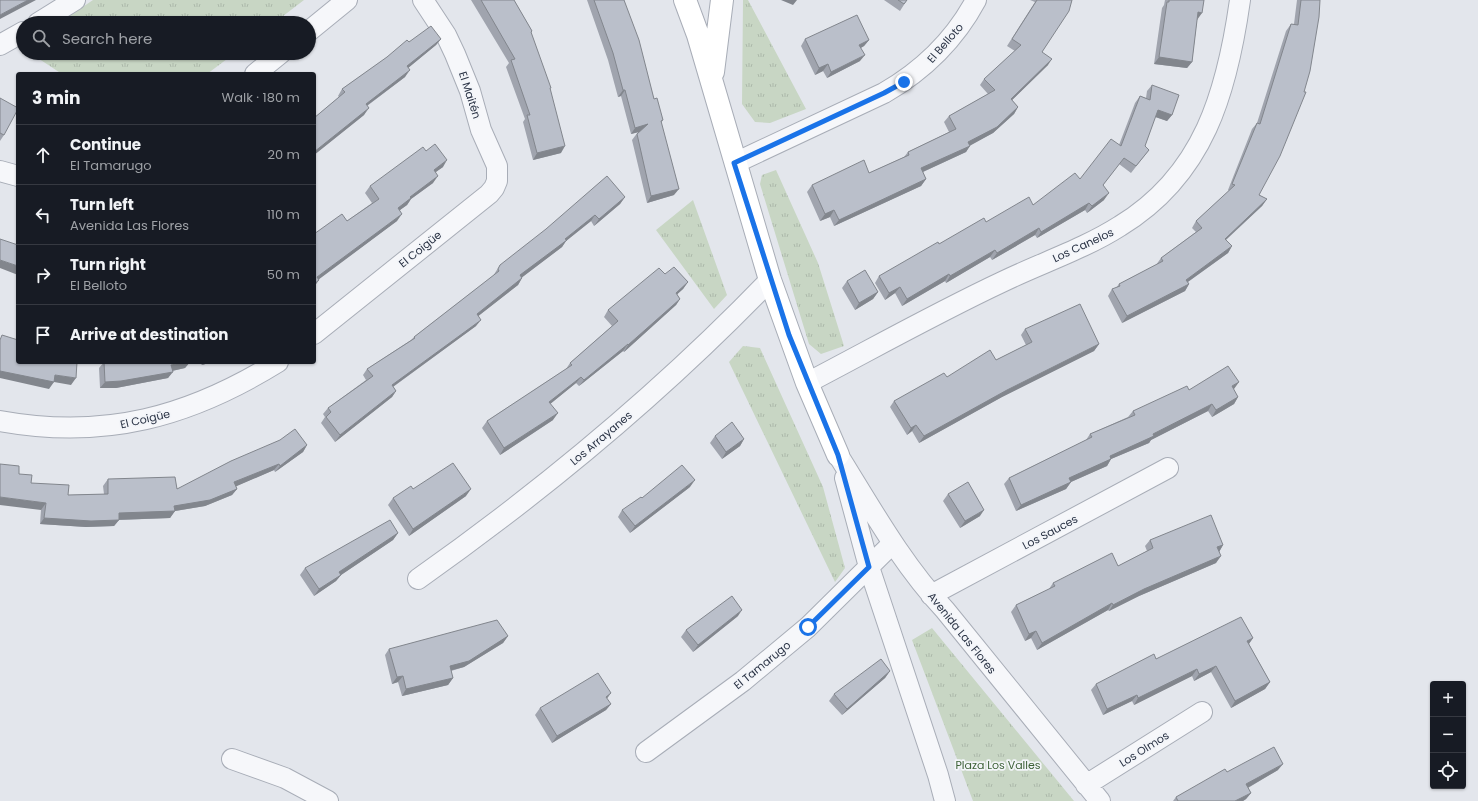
<!DOCTYPE html>
<meta charset="utf-8">
<style>
body{margin:0;font-family:Poppins,sans-serif;background:#242831;color:#f1f3f6}
.controls{position:absolute;right:12px;bottom:12px;display:grid;overflow:hidden;border-radius:4px;box-shadow:0 1px 3px #0004}
.controls button{width:36px;height:36px;display:grid;place-items:center;padding:0;border:0;border-bottom:1px solid #363941;background:#171b24;color:#f1f3f6;font:20px sans-serif}
.stop{position:absolute;width:12px;height:12px;margin:-9px;border:3px solid #1a73e8;border-radius:50%;background:#fff}
.stop.end{background:#1a73e8;border-color:#fff;box-shadow:0 1px 4px #0008}
.list{margin:0;padding:0;list-style:none}
h2{display:flex;justify-content:space-between;align-items:center;height:52px;margin:0;padding:0 16px;font-size:17px}
h2 small{font-size:13px;font-weight:400;color:#9ea1a6}
.list li{display:grid;grid-template-columns:26px 1fr auto;gap:12px;align-items:center;box-sizing:border-box;height:60px;padding:0 16px;border-top:1px solid #363941}
.list b{display:block;font-size:15px;white-space:nowrap}
.list p{margin:0;font-size:13px;white-space:nowrap;color:#9ea1a6}
.list em{font-size:13px;font-style:normal;color:#9ea1a6}
.icon{flex:none;width:22px;height:22px;fill:none;stroke:currentColor;stroke-width:2;stroke-linecap:round;stroke-linejoin:round}
.map{position:relative;flex:none;width:1478px;height:801px;overflow:hidden}
.search{position:absolute;background:#171b24;box-shadow:0 1px 3px #0004;left:16px;top:16px;width:300px;height:44px;display:flex;align-items:center;gap:10px;box-sizing:border-box;padding:0 14px;border-radius:22px;color:#9ea1a6;font-size:15px}
.panel{position:absolute;background:#171b24;box-shadow:0 1px 3px #0004;left:16px;top:72px;width:300px;height:292px;border-radius:4px}
.map>svg:first-child{display:block}
.grass{fill:url(#grass-tufts)}
.lines{fill:none;stroke-linecap:round;stroke-linejoin:round}
.street-casing{stroke:#a8adb7;stroke-width:22}
.secondary-casing{stroke:#a8adb7;stroke-width:24}
.street{stroke:#f6f7fa;stroke-width:20}
.secondary{stroke:#fff;stroke-width:22}
.wall{fill:#a0a4ae}
.shaded-wall{fill:#82868d}
.building{fill:#babfca;stroke:#82868d}
.route{stroke:#1a73e8;stroke-width:5}
.labels{text-anchor:middle;dominant-baseline:central;stroke-width:3.5;stroke-linejoin:round;paint-order:stroke}
.street-label{font-size:11px;fill:#2a3345;stroke:#f3f5f9}
.park-label{font-size:11px;fill:#3d6137;stroke:#f3f5f9}
</style>
<div class="map">
<svg width="1478" height="801" viewBox="0 0 1478 801">
<defs>
<pattern id="grass-tufts" width="24" height="20" patternUnits="userSpaceOnUse"><rect width="24" height="20" fill="#c8d6c4"/><path d="M3 7l-1-3M5 7V3M7 7l1-3M15 17l-1-3M17 17v-4M19 17l1-3" fill="none" stroke="#acb8aa"/></pattern>
</defs>
<rect width="100%" height="100%" fill="#e3e6ec"/>
<path class="grass" d="M93 0H304L274 23H59Z
M743 0H748L806 109 770 123 755 122 742 104Z
M30 53H235L207 74H62Z
M776 170 818 263 844 346 821 354 809 344 760 184 762 175Z
M693 200 727 295 714 309 656 230Z
M743 346 760 348 823 487 845 568 835 582 729 362Z
M932 628 1074 801H973L912 640Z"/>
<g class="lines">
<defs>
<path id="street" d="M38 23 75 0
M309 31 347 0
M0 45 23 32
M255 74 281 53
M735 163 884 93C924 70 954 41 976 0
M0 171 18 176
M314 334 489 194 494 188 497 181V166L481 130 470 91 455 54 446 35 423 0
M807 383C872 349 936 313 1002 282 1041 263 1084 249 1120 226 1204 175 1227 92 1240 0
M0 421C105 440 189 417 278 362
M838 455C871 508 902 564 945 610L1100 801
M845 478 869 567 938 775 945 801
M418 579C544 490 663 391 770 280
M931 595 1168 468
M646 752 743 681 808 627 892 544
M232 759 285 778 328 801
M1086 785 1202 712"/>
<path id="secondary" d="M685 0 698 35 770 280 807 383 838 455
M713 72 722 0"/>
</defs>
<use href="#street" class="street-casing"/>
<use href="#secondary" class="secondary-casing"/>
<use href="#street" class="street"/>
<use href="#secondary" class="secondary"/>
</g>
<path class="wall" d="M471 0H514L532 31 531 33 550 89 561 153 533 160 523 122 525 119 506 67 509 63Z
M587 0H624L654 99 663 120 661 123 674 195 647 203 632 140 638 132 631 134 621 96 618 97 608 60Z
M884 0H907L900 11Z
M1030 0H1071L1042 52 1048 65 1012 100 1018 107 1014 114 993 133 970 145 966 152 923 172 926 179 921 186 834 226 830 217 820 221 807 192 812 185 869 173 904 157 908 152 949 132 944 122 949 116 988 94 980 85 984 79 1015 51 1007 46 1035 2Z
M1165 0H1204L1197 20 1192 62 1187 68 1154 64 1162 8 1164 5Z
M1297 0H1320L1259 195 1267 199 1262 206 1226 240 1232 246 1228 253 1188 282 1189 284 1185 291 1122 323 1108 296 1112 289 1116 288 1119 284 1156 265 1161 258 1196 232 1192 228 1196 221 1229 191 1228 190 1252 129 1257 123 1286 31 1291 24H1294Z
M441 39 436 45 408 68 405 77 367 106 364 115 314 155V118L339 97 338 96 342 89 409 42Z
M805 39 869 40 864 46 861 48 860 61 827 78 823 71 815 75 801 46Z
M1152 85 1172 115 1167 121 1155 117 1145 146 1149 150 1131 173 1119 164 1103 185 1104 200 1087 213 1085 210 1037 238 1035 235 992 260 990 257 946 283 945 281 902 306 895 293 885 300 875 283 879 276 939 244 986 222 1033 205 1080 179 1119 145 1135 103 1140 96 1146 98 1147 91Z
M0 99 4 135 0 141Z
M426 151 443 167 435 172 433 183 411 199 407 205 400 210 397 221 318 279 314 287 347 221 372 203 365 193 370 186Z
M625 197 620 204 594 226 591 221 566 241 562 247 522 277V278L518 285 478 316 476 326 393 387 396 391 392 397 335 442 321 423 325 417 323 414 328 408 366 380 363 375 367 369 411 340 414 337 493 276 500 265Z
M665 274 688 282 683 289 677 294 680 299 676 305 624 352 623 351 579 386 576 383 550 404 553 420 500 455 482 428 487 421 566 369 570 363 612 326 604 317 608 310Z
M847 281 878 292 873 299 855 310 842 288Z
M1025 329 1099 344 1094 351 1002 397 919 443 912 431 907 435 890 407 894 401 947 377 996 360 1026 345 1021 335Z
M104 362H190L185 368 172 371 168 378 116 388H100L99 368Z
M199 362H212L202 365Z
M1233 389 1238 397 1234 404 1212 417 1208 411 1151 440 1149 443 1111 459 1107 466 1071 482 1066 489 1016 511 1004 484 1009 478 1086 440 1090 434 1128 417 1133 411 1189 390Z
M715 436 744 439 740 446 722 459 710 443Z
M307 445 303 452 275 472 274 470 236 486 237 489 232 495 205 506 175 511 170 518 119 520 114 526 86 527 40 524 41 510 19 474 31 483 68 495 104 494 103 486 108 479 177 489Z
M690 487 630 533 618 517 622 510Z
M413 489 466 496 409 536 388 505 393 498Z
M948 494 980 516 960 528 943 501Z
M398 533 393 540 341 575 336 581 314 596 300 575 305 568Z
M1150 540 1223 545 1219 552 1216 563 1139 596 1109 611 1108 610 1037 650 1031 638 1025 641 1011 612 1016 605 1049 589 1053 583 1118 566 1147 551 1145 546Z
M738 616 693 652 681 637 686 630Z
M508 636 503 643 464 667 451 671 453 678 448 685 402 696 398 682 392 684 385 655 389 649Z
M1253 638 1249 644 1270 682 1265 689 1231 708 1211 672 1194 681 1192 676 1134 705 1132 701 1103 715 1091 690 1096 684 1156 659Z
M890 671 885 678 842 715 829 701 834 694Z
M611 704 606 710 552 743 535 715 540 708Z
M1278 770 1248 788 1251 793 1246 799 1243 801H1173L1176 797 1227 772Z"/>
<path class="shaded-wall" d="M28 0H36L0 19V15Z
M781 0H797L793 5Z
M1198 12 1202 13 1197 20Z
M441 39 436 45 402 73 407 66Z
M869 40 864 46 855 51 859 45Z
M865 55 860 61 827 78 831 72Z
M1159 57 1192 62 1187 68 1154 64Z
M1052 59 1048 65 1006 106 1011 99Z
M828 64 823 71 815 75 819 68Z
M410 70 405 77 361 110 366 104Z
M623 90H625L621 96 618 97Z
M1018 107 1014 114 993 133 964 149 968 142Z
M369 108 364 115 314 155V152Z
M1158 110 1172 115 1167 121 1153 116Z
M648 124 643 131 631 134 635 128Z
M565 146 561 153 533 160 537 153Z
M970 146 966 152 916 175 921 168Z
M447 160 443 167 429 177 434 170Z
M438 176 433 183 411 199 407 205 393 215 398 208 410 197Z
M926 179 921 186 834 226 839 220Z
M679 189 674 195 647 203 651 196Z
M1109 193 1104 200 1087 213 1092 206Z
M625 197 620 204 594 226 599 219Z
M1267 199 1262 206 1220 245 1225 239Z
M1089 203 1085 210 1037 238 1041 232Z
M834 210 830 217 820 221 825 214Z
M402 214 397 221 314 283 317 277Z
M595 215 591 221 566 241 562 247 516 282 520 275Z
M1039 228 1035 235 992 260 997 253Z
M1232 246 1228 253 1182 286 1186 280Z
M995 250 990 257 946 283 950 276Z
M0 260 18 266V275L0 268Z
M949 274 945 281 902 306 907 299Z
M522 278 518 285 472 321 477 314Z
M319 280 314 287V284Z
M688 282 683 289 671 300 676 293Z
M1189 284 1185 291 1122 323 1127 316Z
M900 287 895 293 885 300 889 293Z
M878 292 873 299 855 310 859 303Z
M680 299 676 305 624 352 628 345Z
M481 320 476 326 387 391 392 385Z
M628 344 623 351 579 386 584 380Z
M1099 344 1094 351 1002 397 919 443 924 436 1007 390Z
M188 362H190L185 368 167 372 171 365Z
M204 362H212L202 365Z
M0 371 55 375 76 378 71 385 54 382 49 389 0 378Z
M173 372 168 378 116 388H100L105 382Z
M581 377 576 383 544 409 549 402Z
M1239 382 1234 389 1227 393 1232 386Z
M396 391 392 397 335 442 340 435Z
M1238 397 1234 404 1212 417 1216 410Z
M1212 404 1208 411 1151 440 1149 443 1111 459 1107 466 1064 485 1069 478 1110 456 1153 434Z
M558 413 553 420 500 455 504 448Z
M916 425 912 431 907 435 911 428Z
M744 439 740 446 722 459 726 452Z
M307 445 303 452 275 472 280 466Z
M279 464 274 470 230 489 234 482Z
M695 480 690 487 630 533 635 526Z
M1071 482 1066 489 1016 511 1021 505Z
M237 489 232 495 205 506 175 511 170 518 114 520 119 513 174 506Z
M471 489 466 496 409 536 413 529Z
M0 497 46 503 41 510 0 505Z
M984 510 980 516 960 528 965 521Z
M44 518 119 520 114 526 86 527 40 524Z
M398 533 393 540 341 575 336 581 314 596 319 589 339 572Z
M1223 545 1219 552 1217 547Z
M1221 556 1216 563 1139 596 1109 611 1113 605 1144 589Z
M1112 603 1108 610 1037 650 1042 643Z
M742 610 738 616 693 652 698 645Z
M1036 631 1031 638 1025 641 1029 634Z
M508 636 503 643 464 667 445 672 450 666Z
M1253 638 1248 645 1247 641Z
M1216 666 1211 672 1194 681 1199 674Z
M1197 669 1192 676 1134 705 1138 698Z
M890 671 885 678 842 715 847 709Z
M403 676 398 682 392 684 397 677Z
M453 678 448 685 402 696 406 689Z
M1270 682 1265 689 1231 708 1235 701Z
M611 693 606 700V697Z
M1137 695 1132 701 1103 715 1107 709Z
M611 704 606 710 552 743 557 736Z
M1283 764 1278 770 1242 791 1246 784Z
M1251 793 1246 799 1243 801H1235Z"/>
<path class="building" d="M0 0H28L0 15Z
M481 0H514L532 31 531 32 551 88H550L565 146 537 153 527 115H530L511 60 515 59Z
M594 0H624L639 40 654 99 657 98 663 120 661 121 679 189 651 196 637 134 648 124 635 128 625 90H623L613 53Z
M898 0H907L904 4Z
M1037 0H1072L1069 11 1042 52 1052 59 1011 99 1018 107 997 127 968 142 970 146 921 168 926 179 839 220 834 210 825 214 812 185 864 160 869 173 909 155 908 152 956 129 949 116 995 90 984 79 1021 45 1012 39Z
M1169 0H1204L1202 13 1198 12 1192 62 1159 57 1167 2H1169Z
M1301 0H1320L1319 17 1310 71 1304 92H1306L1280 156 1259 195 1267 199 1225 239 1232 246 1186 280 1189 284 1127 316 1112 289 1120 286 1119 284 1163 261 1161 258 1202 228 1196 221 1235 185 1232 184 1257 123 1260 124 1291 24 1298 25Z
M857 15 869 40 859 45 865 55 831 72 828 64 819 68 805 39Z
M431 26 441 39 407 66 410 70 366 104 369 108 314 152V118L345 92 342 89 387 57 407 40 409 42Z
M1152 85 1179 95 1172 115 1158 110 1145 146 1149 150 1136 166 1124 158 1103 185 1109 193 1092 206 1089 203 1041 232 1039 228 997 253 995 250 950 276 949 274 907 299 900 287 889 293 879 276 938 242 939 244 984 218 986 222 1029 197 1033 205 1075 173 1080 179 1111 139 1121 146 1140 96 1150 100Z
M0 98 18 108V109L4 135 0 133Z
M435 144 447 160 434 170 438 176 410 197 411 198 398 208 402 214 317 277 319 280 314 284V234L342 214 347 221 379 199 370 186 423 147 426 151Z
M607 176 625 197 599 219 595 215 565 239 567 240 520 275 522 278 477 314 481 320 392 385 396 391 340 435 326 417 331 412 328 408 373 376 367 369 415 338 414 337 499 271 498 269 500 265 546 229Z
M0 239 18 245V266L0 260Z
M674 267 688 282 676 293 680 299 628 345V344L584 380 581 377 549 402 558 413 504 448 487 421 572 365 570 363 618 321 608 310 659 268 665 274Z
M865 270 878 292 859 303 847 281Z
M1080 304 1099 344 1007 390 924 436 916 425 911 428 894 401 944 373 947 377 990 350 996 360 1032 342 1025 329Z
M2 335 18 340V362H77L76 378 55 375 54 382 0 371V372V340Z
M104 362H188L171 365 173 372 121 381 105 382Z
M1228 366 1239 382 1232 386 1238 397 1216 410 1212 404 1153 434 1154 436 1110 456 1111 459 1069 478 1071 482 1021 505 1009 478 1092 437 1090 434 1135 415 1133 411 1187 386 1189 390Z
M732 422 744 439 726 452 715 436Z
M295 429 307 445 280 466 279 464 234 482 237 489 210 500 174 506 175 511 119 513V520L91 521 44 518 46 503 0 497V464L19 466V474L32 475 31 483 69 485 68 495 108 494V479L175 477 177 489 231 461 280 440Z
M453 463 471 489 413 529 393 498 411 486 413 489Z
M682 465 695 480 635 526 622 510 641 497 642 498Z
M968 482 984 510 965 521 948 494Z
M1211 515 1223 545 1217 547 1221 556 1144 589 1113 605 1112 603 1042 643 1036 631 1029 634 1016 605 1055 586 1053 583 1112 553 1118 566 1153 548 1150 540Z
M390 520 398 533 339 572 341 575 319 589 305 568Z
M732 596 742 610 698 645 686 630Z
M1241 617 1253 638 1247 641 1270 682 1235 701 1216 666 1199 674 1197 669 1138 698 1137 695 1107 709 1096 684 1154 654 1156 659Z
M497 620 508 636 469 661 450 666 453 678 406 689 403 676 397 677 389 649Z
M881 659 890 671 847 709 834 694Z
M598 673 611 693 606 697 611 704 557 736 540 708Z
M1274 747 1283 764 1246 784 1251 793 1235 801H1178L1176 797 1225 769 1227 772Z"/>
<g class="lines">
<path class="route" d="M808 627 869 567 838 455 789 335 734 163 884 93 904 82"/>
</g>
<g class="labels">
<g class="street-label">
<text transform="translate(945 43) rotate(-49)">El Belloto</text>
<text transform="translate(470 95) rotate(72)">El Maitén</text>
<text transform="translate(1083 245) rotate(-25)">Los Canelos</text>
<text transform="translate(420 249) rotate(-39)">El Coigüe</text>
<text transform="translate(145 419) rotate(-13)">El Coigüe</text>
<text transform="translate(601 438) rotate(-40)">Los Arrayanes</text>
<text transform="translate(1050 532) rotate(-28)">Los Sauces</text>
<text transform="translate(962 633) rotate(51)">Avenida Las Flores</text>
<text transform="translate(762 665) rotate(-39)">El Tamarugo</text>
<text transform="translate(1144 749) rotate(-32)">Los Olmos</text>
</g>
<g class="park-label">
<text x="998" y="765">Plaza Los Valles</text>
</g>
</g>
</svg>
<div class="controls">
<button>+</button>
<button>−</button>
<button><svg class="icon" aria-label="locate" viewBox="0 0 24 24"><circle cx="12" cy="12" r="6"/><path d="M12 2v4M12 18v4M2 12h4M18 12h4"/></svg></button>
</div>
<div class="stop" style="left:808px;top:627px"></div>
<div class="stop end" style="left:904px;top:82px"></div>
<div class="search"><svg class="icon" aria-label="search" viewBox="0 0 24 24"><circle cx="10" cy="10" r="6"/><path d="M15 15l6 6"/></svg>Search here</div>
<section class="panel">
<h2>3 min<small>Walk · 180 m</small></h2>
<ul class="list">
<li><svg class="icon" aria-label="ahead" viewBox="0 0 24 24"><path d="M12 20V5M6 11l6-6 6 6"/></svg><div><b>Continue</b><p>El Tamarugo</p></div><em>20 m</em></li>
<li><svg class="icon" aria-label="left" viewBox="0 0 24 24"><path d="M17 20v-9H6M10 6l-5 5 5 5"/></svg><div><b>Turn left</b><p>Avenida Las Flores</p></div><em>110 m</em></li>
<li><svg class="icon" aria-label="right" viewBox="0 0 24 24"><path d="M7 20v-9h11M14 6l5 5-5 5"/></svg><div><b>Turn right</b><p>El Belloto</p></div><em>50 m</em></li>
<li><svg class="icon" aria-label="arrive" viewBox="0 0 24 24"><path d="M6 21V4h12l-3 4 3 4H6"/></svg><div><b>Arrive at destination</b></div></li>
</ul>
</section>
</div>
